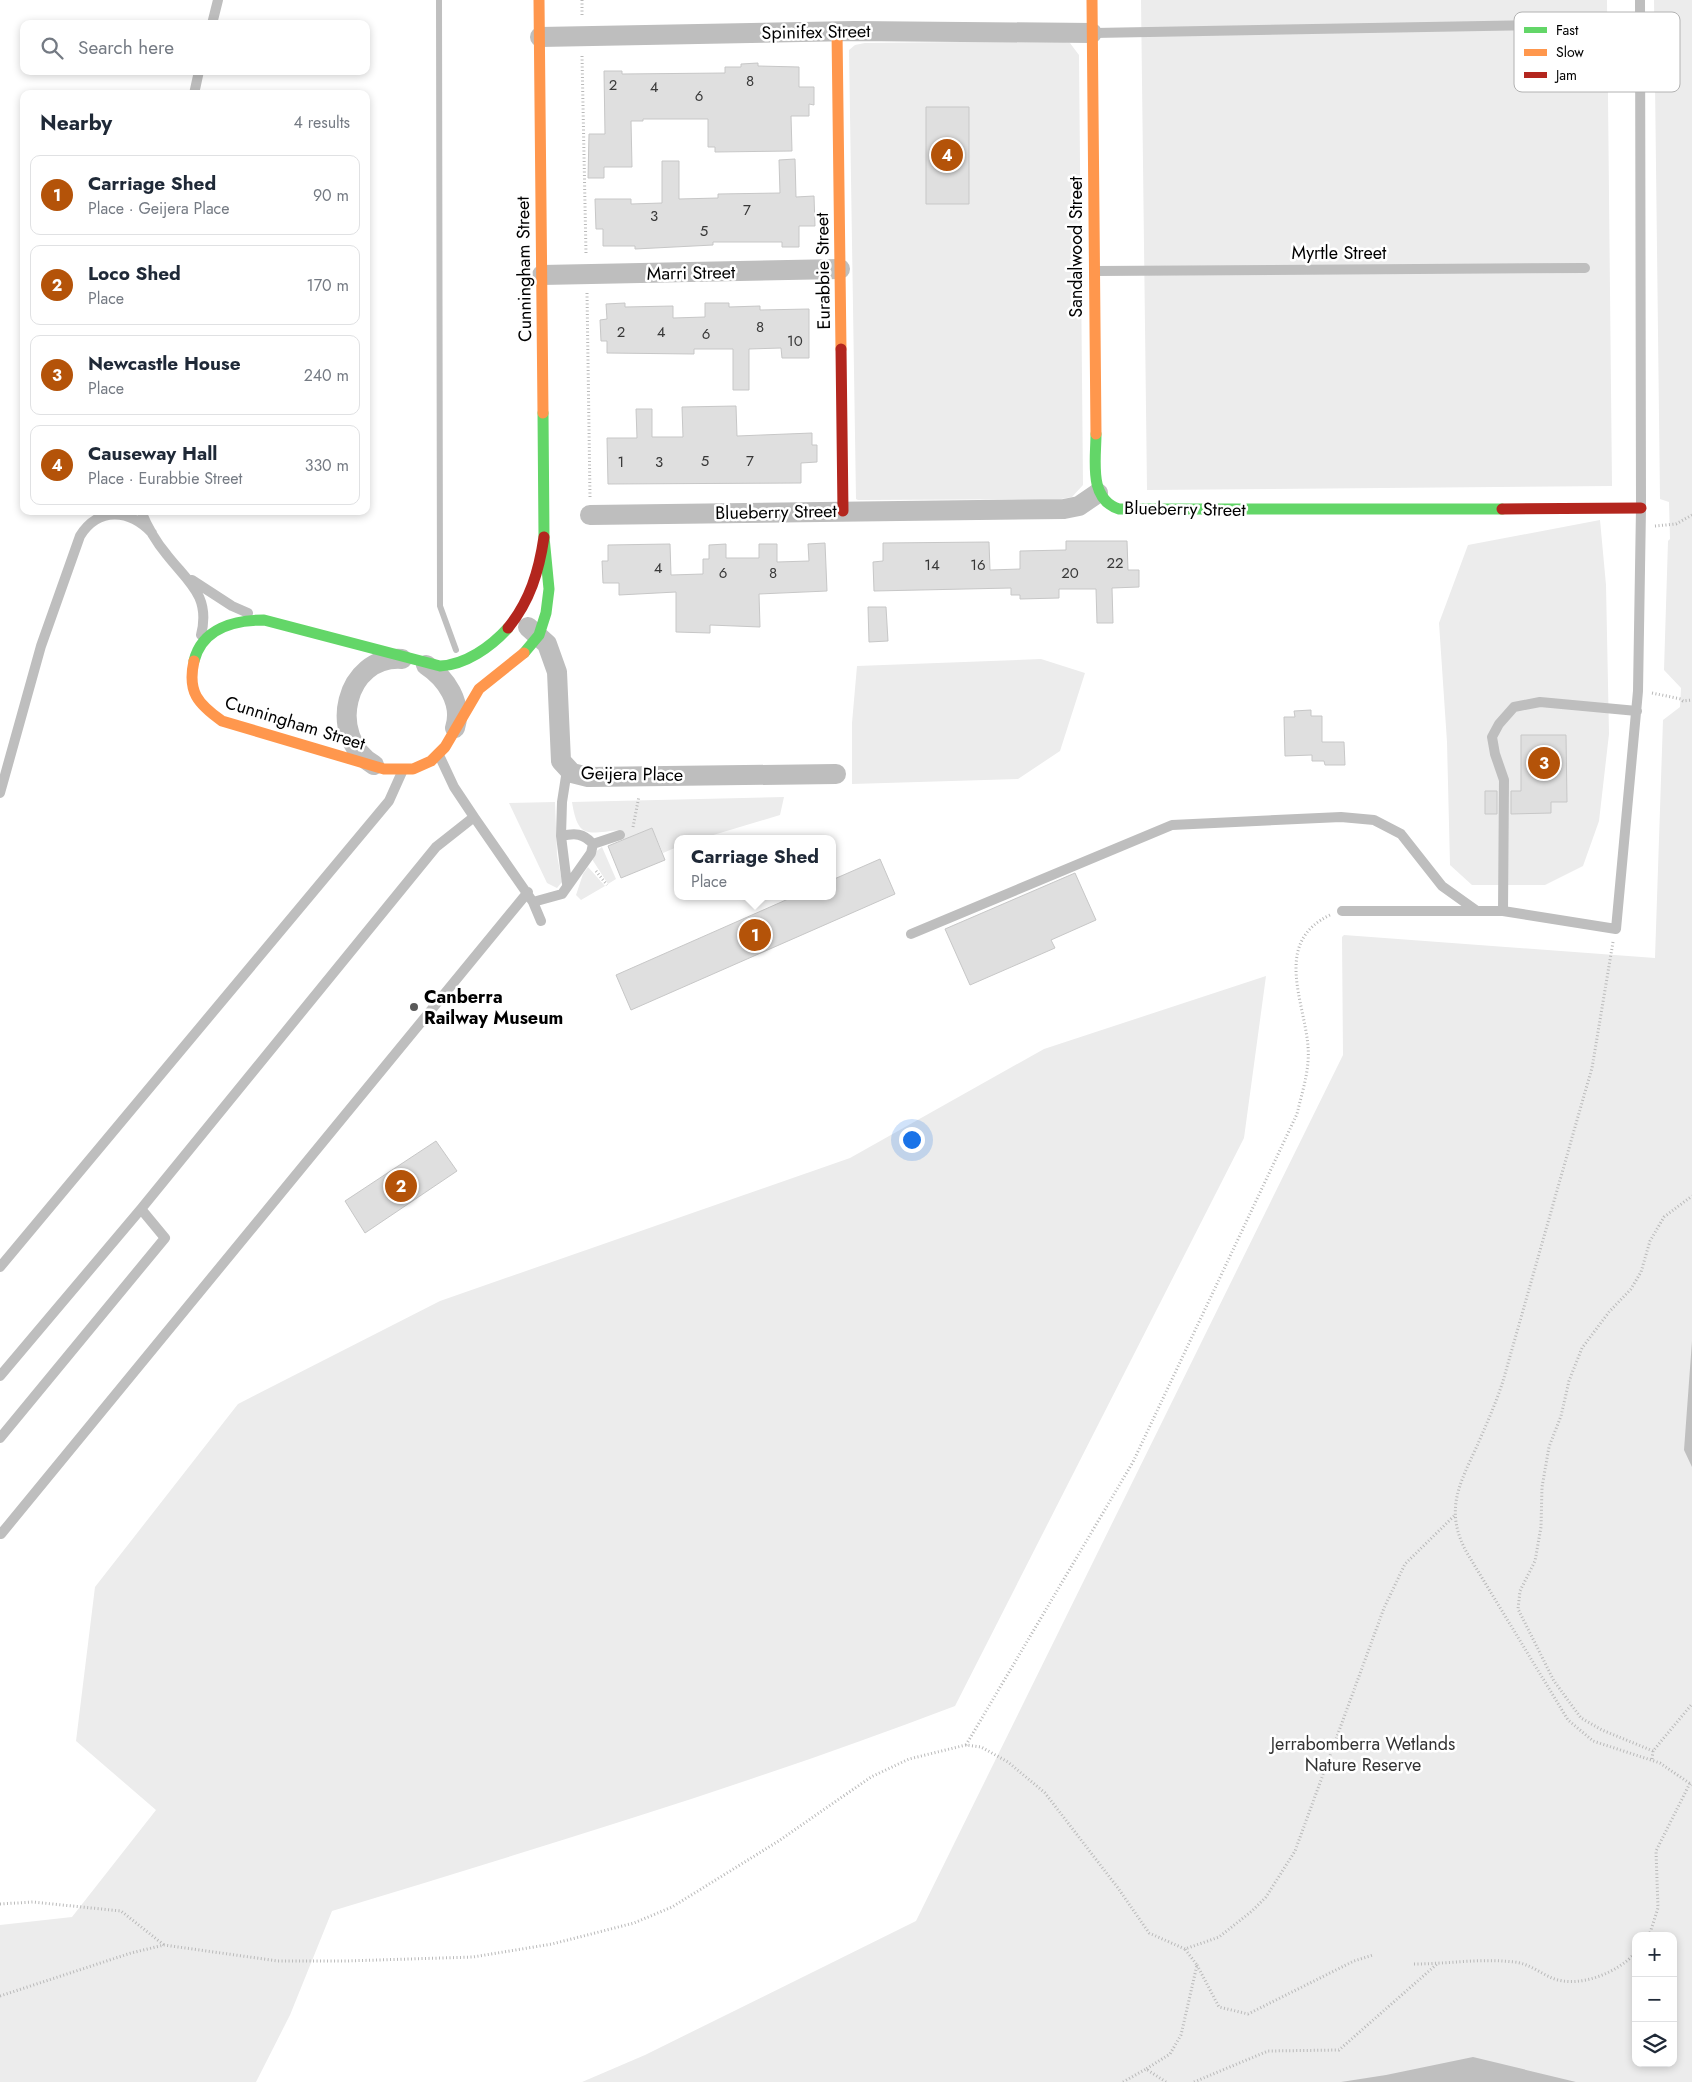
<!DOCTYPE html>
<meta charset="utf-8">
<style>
body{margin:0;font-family:Jost,sans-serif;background:#f2f2f3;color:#1f2937}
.controls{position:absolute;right:15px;bottom:15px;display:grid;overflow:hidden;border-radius:10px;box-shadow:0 2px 8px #0003}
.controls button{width:45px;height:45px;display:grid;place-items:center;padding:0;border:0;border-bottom:1px solid #e0e1e3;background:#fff;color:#1f2937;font:25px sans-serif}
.you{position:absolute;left:911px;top:1139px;width:18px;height:18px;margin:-12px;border:4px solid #fff;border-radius:50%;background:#1a73e8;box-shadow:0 0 0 8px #1a73e833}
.badge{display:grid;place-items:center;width:32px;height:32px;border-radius:50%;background:#b45309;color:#fff;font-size:16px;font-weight:700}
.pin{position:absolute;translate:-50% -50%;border:2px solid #fff;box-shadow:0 1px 5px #0006}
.popup{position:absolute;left:674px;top:835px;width:162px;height:65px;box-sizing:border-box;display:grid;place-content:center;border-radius:10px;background:#fff;filter:drop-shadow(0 1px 4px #0005);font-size:16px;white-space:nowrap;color:#747a83}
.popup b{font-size:19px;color:#1f2937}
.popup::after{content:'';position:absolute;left:50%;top:100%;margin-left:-10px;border:10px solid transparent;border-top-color:#fff}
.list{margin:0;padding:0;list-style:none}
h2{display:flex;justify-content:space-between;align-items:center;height:65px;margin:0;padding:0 20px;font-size:21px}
h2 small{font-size:16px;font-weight:400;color:#747a83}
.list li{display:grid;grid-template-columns:32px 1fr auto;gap:15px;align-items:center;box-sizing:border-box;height:80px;margin:0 10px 10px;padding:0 10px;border:1px solid #e0e1e3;border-radius:10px}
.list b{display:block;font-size:19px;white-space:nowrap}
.list p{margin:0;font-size:16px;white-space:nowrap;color:#747a83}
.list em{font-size:16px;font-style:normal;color:#747a83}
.icon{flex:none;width:28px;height:28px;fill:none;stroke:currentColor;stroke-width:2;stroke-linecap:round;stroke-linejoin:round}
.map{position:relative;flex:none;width:1692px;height:2082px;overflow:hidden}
.search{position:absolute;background:#fff;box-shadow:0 2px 8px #0003;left:20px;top:20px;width:350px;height:55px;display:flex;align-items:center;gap:12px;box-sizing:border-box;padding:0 18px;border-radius:10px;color:#747a83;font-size:19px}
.panel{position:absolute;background:#fff;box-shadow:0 2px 8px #0003;left:20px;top:90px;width:350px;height:425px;border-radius:10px}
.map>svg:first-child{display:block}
.green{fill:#ececec;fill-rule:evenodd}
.water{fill:#bfbfbf}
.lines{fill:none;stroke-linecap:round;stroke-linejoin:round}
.stream{stroke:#bfbfbf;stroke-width:6}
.building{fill:#dfdfdf;stroke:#c7c7c7}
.path{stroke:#b9b9b9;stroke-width:3;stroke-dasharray:1 2.5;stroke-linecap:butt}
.lane{stroke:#bebebe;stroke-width:10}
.street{stroke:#bebebe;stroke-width:20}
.fast{stroke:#63d668;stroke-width:11}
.slow{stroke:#ff974d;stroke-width:11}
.jam{stroke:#b3261e;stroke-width:11}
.poi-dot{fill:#595959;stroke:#fff;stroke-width:2}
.labels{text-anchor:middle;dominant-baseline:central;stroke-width:5;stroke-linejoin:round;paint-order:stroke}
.number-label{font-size:15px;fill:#383838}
.street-label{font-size:18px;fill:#000;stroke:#fff}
.poi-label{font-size:18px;font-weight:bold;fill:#000;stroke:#fff;text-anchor:start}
.park-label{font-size:18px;fill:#333;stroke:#fff}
.key{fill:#fff;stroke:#b2b2b2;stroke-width:1}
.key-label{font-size:14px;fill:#000}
</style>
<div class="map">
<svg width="1692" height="2082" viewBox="0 0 1692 2082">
<rect width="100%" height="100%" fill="#fff"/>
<path class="green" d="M1141 0H1607L1612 486 1147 490Z
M1654 0H1692V2082H582L645 2055 916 1921 1343 1055 1342 937 1344 935 1655 958 1663 720 1680 707 1681 688 1664 670 1668 541 1670 539 1669 502 1660 499ZM1636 1936H1673V2063H1636Z
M1057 41 1070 43 1079 55 1083 485 1072 497 1061 499 858 500 856 499 849 50 855 45 865 43Z
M1600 520 1606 585 1609 734 1599 821 1583 866 1545 885H1472L1450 865 1447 742 1439 623 1468 545Z
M1041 659 1085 673 1060 751 1018 779 852 784V723L857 666Z
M784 797 780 815 700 839H678L677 847 663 853 652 828 623 840 620 830C588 833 578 840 572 802Z
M555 802 557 855 562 882 557 888 547 883 509 803Z
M602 847 616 879 608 884 590 856Z
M588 867 605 886 581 900 576 895 583 874Z
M1266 976 1244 1138 955 1706C751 1784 541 1847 332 1911L290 2015 256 2082H0V1925L72 1917 156 1810 76 1741 95 1587 238 1404 440 1301 850 1158 1044 1049Z"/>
<path class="water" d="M1692 1341V1467L1684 1450Z
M1473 2057 1576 2082H1341L1386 2075Z"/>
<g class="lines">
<path class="stream" d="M439 0 440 606 456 650"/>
</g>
<path class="building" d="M758 63V66L799 67V87H814V105L809 104V116H791L792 151 715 152V147H708V119H643V121H631L632 167H604V178H588L589 134H605L604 71H622V74L725 73V67H741V64Z
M926 107H969V204H926Z
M795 159 796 197 814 196 815 226H799V247H782V242H713V245L635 249V246H603V229H596L595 199H631V204L662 203V161H679V199L718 198V194L780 193 779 160Z
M625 303V307L673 306V318L705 317V303H729V307L760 306V310L809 309V358H782L781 348 749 349V390H733V349H694V354L607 353V341H601L600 320 607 319 606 304Z
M736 406 737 436 812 433V445H817V462L801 463V483L608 484 607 438H637L636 409H652V437H683L682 407Z
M1066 541H1127L1128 570H1139V587L1112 588 1113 623H1097L1096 589H1059V598L1020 599V595H1011V588L874 591 873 562 883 561V543L989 542 990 570 1020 569V551L1066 550Z
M825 543 827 591 759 594 760 627 710 625V633L676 632V592L619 595V583H603L602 561H608V545L670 544 671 575 703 574V559H709V545L726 544V558H759V544H777V562L809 561 808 544Z
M868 607H886L888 641 869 642Z
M1311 710V716H1322V742H1344L1345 765H1325L1324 761H1312V755L1285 756 1284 717H1295L1294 711Z
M1521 735H1566L1567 802H1551V813L1511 814V791H1521Z
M1485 791H1497V814H1485Z
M652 828 665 860 621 878 608 846Z
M880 859 895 894 631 1010 616 975 795 896H832V880Z
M1075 873 1096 920 1051 940 1055 948 970 985 945 929Z
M436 1141 457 1171 365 1233 345 1201Z"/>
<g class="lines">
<path class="path" d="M582 0V17
M582 56 586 254
M587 293 590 497
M1655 526 1676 524 1692 515
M1652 693 1681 699 1683 701 1692 700
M633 827 639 796
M596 871 607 885
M1613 942 1592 1068 1581 1106 1503 1381C1496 1403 1486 1425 1477 1446 1459 1485 1444 1511 1467 1553L1568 1720 1593 1741 1660 1763 1692 1785
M966 1745 1133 1462 1297 1114C1302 1092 1310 1070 1308 1046 1304 1000 1273 942 1330 915
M1653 1751 1602 1730 1581 1718 1554 1681 1518 1609 1520 1591 1535 1561 1541 1527 1542 1487 1549 1447 1561 1416 1569 1381 1582 1348 1609 1312 1631 1289 1641 1272 1650 1241 1664 1217 1692 1196
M1652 1759 1653 1751 1692 1704
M0 1904 33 1902 121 1911 164 1945
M1649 1936 1658 1908 1656 1851 1690 1783
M1414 1964C1447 1964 1481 1958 1514 1962 1528 1963 1540 1973 1552 1978 1578 1989 1618 1973 1636 1952
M1197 1965 1219 2007 1248 2014 1354 1961 1373 1955
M0 1996 131 1953 164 1945 278 1961H346L473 1957 552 1944 634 1923 672 1907 777 1842 871 1777 909 1759 966 1745 981 1747 1008 1762 1045 1793 1118 1888 1149 1933 1185 1949 1219 1937 1252 1911 1266 1897 1295 1851 1384 1608 1405 1564 1455 1515
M1123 2082 1146 2069
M1166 2082 1146 2069 1170 2054 1181 2035 1197 1965 1185 1949
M1194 2082 1268 2051 1339 2050 1437 1964"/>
<path class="lane" d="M212 24 218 0
M1094 33 1595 24
M194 94 199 71
M1095 271 1585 268
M141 511C147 526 156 542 167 555 188 582 211 596 201 635
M192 580 232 606 248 613
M439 755 454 787 474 817
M0 793 41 646 80 536C99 506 130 510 152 533
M561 836 562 802 567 770
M567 884 561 836C575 833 583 833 593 844
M533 902 541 921
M1342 911H1503L1616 929 1638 691 1641 508 1640 0
M1503 911 1504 780 1495 754 1492 737 1499 724 1514 707 1540 702 1637 711
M911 934 1172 825 1341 817 1374 820 1401 834 1442 886 1477 911
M0 1267 389 801 402 772
M0 1376 141 1209 436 847 474 817 533 902 562 894 591 853 593 844 620 835
M0 1438 165 1238 141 1209
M1 1534 528 892"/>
<path class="street" d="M540 37 854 31 1092 33
M542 275 840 269
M590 515 1064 509 1079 506 1098 493
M528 627 547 644 557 672 561 761 572 773 588 777 836 774
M426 665C446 678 463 703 455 728
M374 765C326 737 345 655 402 659"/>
<path class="fast" d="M1096 434C1096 460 1088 499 1119 509H1502
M524 653 539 635 546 613 549 589 544 537 543 413
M194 661C202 628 235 620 264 620L440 666C465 665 491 647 508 628"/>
<path class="slow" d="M539 0 543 413
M1092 0 1096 434
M837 31 841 349
M194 661C187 692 198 704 222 721L384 769H413L431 761 445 747 479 689 524 653"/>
<path class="jam" d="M841 349 843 511
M1502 509 1641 508
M508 628C530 601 539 571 544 537"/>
</g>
<circle class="poi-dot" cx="414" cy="1007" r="5"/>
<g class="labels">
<g class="number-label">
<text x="750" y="81">8</text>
<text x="613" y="85">2</text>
<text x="654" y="87">4</text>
<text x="699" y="96">6</text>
<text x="747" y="210">7</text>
<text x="654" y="216">3</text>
<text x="704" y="231">5</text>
<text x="760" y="327">8</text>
<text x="621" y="332">2</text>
<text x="661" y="332">4</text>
<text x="706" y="334">6</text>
<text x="795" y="341">10</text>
<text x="705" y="461">5</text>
<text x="750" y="461">7</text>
<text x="621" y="462">1</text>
<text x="659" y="462">3</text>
<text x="1115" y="563">22</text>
<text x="932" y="565">14</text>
<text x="978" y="565">16</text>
<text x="658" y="568">4</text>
<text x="723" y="573">6</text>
<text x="773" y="573">8</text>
<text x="1070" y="573">20</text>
</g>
<g class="street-label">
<text transform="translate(816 32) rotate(-1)">Spinifex Street</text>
<text transform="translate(1076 247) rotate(-90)">Sandalwood Street</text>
<text x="1339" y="253">Myrtle Street</text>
<text transform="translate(524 269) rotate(-91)">Cunningham Street</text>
<text transform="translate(823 271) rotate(-91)">Eurabbie Street</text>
<text transform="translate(691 273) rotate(-1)">Marri Street</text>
<text transform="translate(1185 509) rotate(1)">Blueberry Street</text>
<text transform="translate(776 512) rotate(-1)">Blueberry Street</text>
<text transform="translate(295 723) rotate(17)">Cunningham Street</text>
<text transform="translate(632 774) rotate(1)">Geijera Place</text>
</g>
<g class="poi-label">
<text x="424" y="997">Canberra<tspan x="424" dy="21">Railway Museum</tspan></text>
</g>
<g class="park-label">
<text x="1363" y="1744">Jerrabomberra Wetlands<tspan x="1363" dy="21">Nature Reserve</tspan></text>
</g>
</g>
<rect x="1514" y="12" width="166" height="80" rx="8" class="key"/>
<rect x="1524" y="27" width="23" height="6" fill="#63d668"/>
<rect x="1524" y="49" width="23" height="7" fill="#ff974d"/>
<rect x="1524" y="72" width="23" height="6" fill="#b3261e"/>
<g class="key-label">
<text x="1556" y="35">Fast</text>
<text x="1556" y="57">Slow</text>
<text x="1556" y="80">Jam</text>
</g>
</svg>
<div class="controls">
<button>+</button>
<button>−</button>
<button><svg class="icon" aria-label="layers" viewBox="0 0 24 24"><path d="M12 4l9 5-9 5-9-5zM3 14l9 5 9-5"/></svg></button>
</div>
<div class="you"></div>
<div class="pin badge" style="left:755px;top:935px">1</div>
<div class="popup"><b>Carriage Shed</b>Place</div>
<div class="pin badge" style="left:401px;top:1186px">2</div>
<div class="pin badge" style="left:1544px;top:763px">3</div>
<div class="pin badge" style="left:947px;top:155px">4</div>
<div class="search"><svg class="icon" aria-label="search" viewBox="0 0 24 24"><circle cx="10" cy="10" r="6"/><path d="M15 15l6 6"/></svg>Search here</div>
<section class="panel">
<h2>Nearby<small>4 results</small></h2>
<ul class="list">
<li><span class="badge">1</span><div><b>Carriage Shed</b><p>Place · Geijera Place</p></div><em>90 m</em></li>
<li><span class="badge">2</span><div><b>Loco Shed</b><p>Place</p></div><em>170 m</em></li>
<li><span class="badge">3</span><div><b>Newcastle House</b><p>Place</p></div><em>240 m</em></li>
<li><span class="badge">4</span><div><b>Causeway Hall</b><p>Place · Eurabbie Street</p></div><em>330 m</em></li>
</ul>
</section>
</div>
